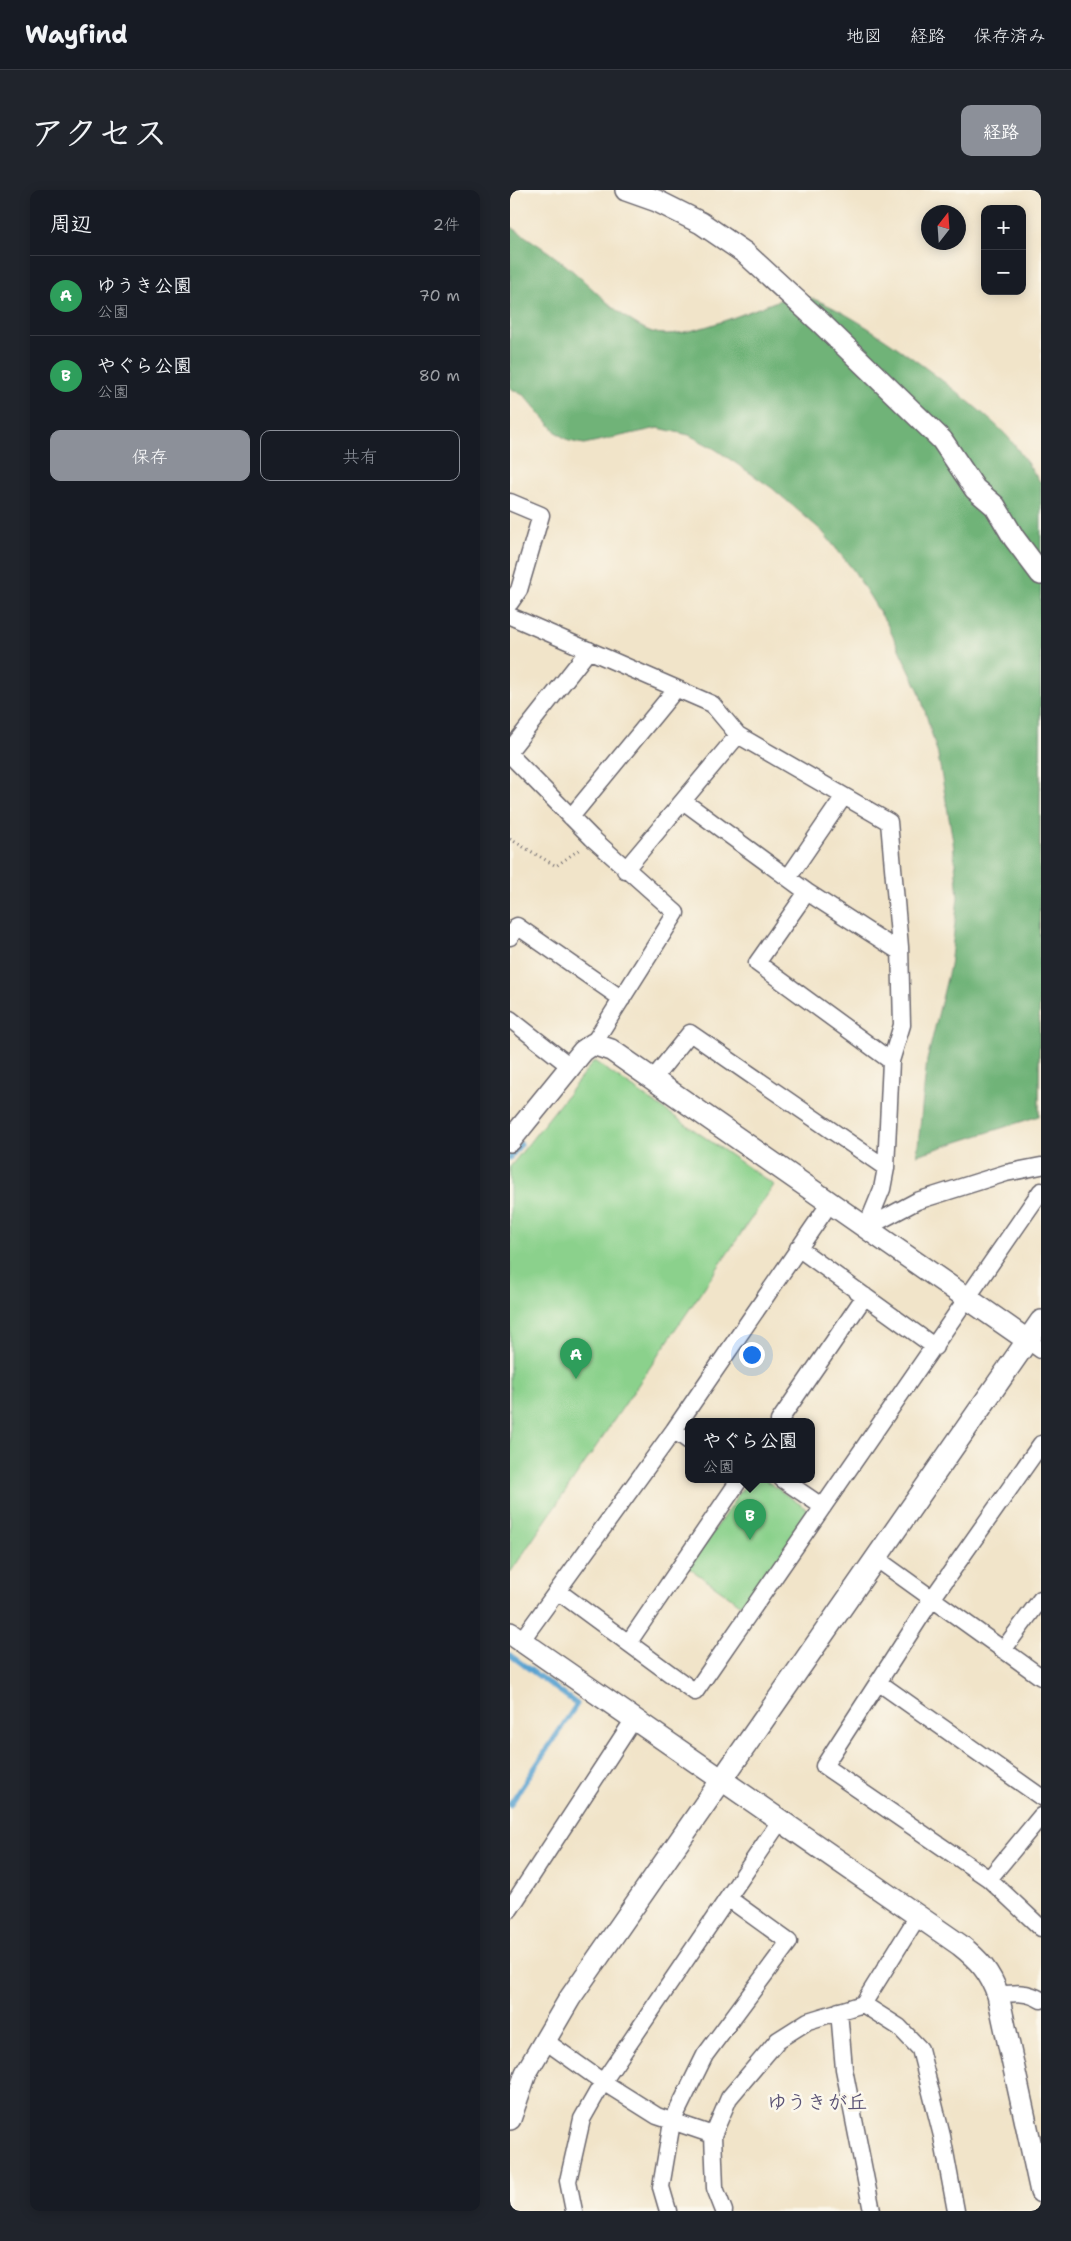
<!DOCTYPE html>
<html lang="ja">
<meta charset="utf-8">
<style>
body{margin:0;font-family:"Shantell Sans","Klee One",sans-serif;background:#20242c;color:#f1f3f6}
.controls{position:absolute;right:15px;top:15px;display:grid;overflow:hidden;border-radius:10px;box-shadow:0 2px 12px #0003}
.controls button{width:45px;height:45px;display:grid;place-items:center;padding:0;border:0;border-bottom:1px solid #363941;background:#171b24;color:#f1f3f6;font:25px sans-serif}
.compass{position:absolute;left:411px;top:15px;width:45px;height:45px;border-radius:50%;background:#171b24;box-shadow:0 2px 12px #0003;rotate:17deg}
.you{position:absolute;left:241px;top:1164px;width:18px;height:18px;margin:-12px;border:4px solid #fff;border-radius:50%;background:#1a73e8;box-shadow:0 0 0 8px #1a73e833}
.badge{display:grid;place-items:center;width:32px;height:32px;border-radius:50%;background:#8c9099;color:#fff;font-size:16px;font-weight:700}
.pin{position:absolute;translate:-50% -41px;filter:drop-shadow(0 1px 2px #0008)}
.pin::after{content:'';position:absolute;top:26px;width:18px;height:15px;background:inherit;clip-path:polygon(0 0,100% 0,50% 100%)}
.popup{position:absolute;left:175px;top:1228px;width:130px;height:65px;box-sizing:border-box;display:grid;place-content:center;border-radius:10px;background:#171b24;filter:drop-shadow(0 1px 4px #0005);font-size:16px;white-space:nowrap;color:#9ea1a6}
.popup b{font-size:19px;color:#f1f3f6}
.popup::after{content:'';position:absolute;left:50%;top:100%;margin-left:-10px;border:10px solid transparent;border-top-color:#171b24}
.list{margin:0;padding:0;list-style:none}
h2{display:flex;justify-content:space-between;align-items:center;height:65px;margin:0;padding:0 20px;font-size:21px}
h2 small{font-size:16px;font-weight:400;color:#9ea1a6}
.list li{display:grid;grid-template-columns:32px 1fr auto;gap:15px;align-items:center;box-sizing:border-box;height:80px;padding:0 20px;border-top:1px solid #363941}
.list b{display:block;font-size:19px;white-space:nowrap}
.list p{margin:0;font-size:16px;white-space:nowrap;color:#9ea1a6}
.list em{font-size:16px;font-style:normal;color:#9ea1a6}
.actions{display:flex;gap:10px;padding:15px 20px}
.actions a{flex:1;padding:11px 0;border:1px solid #8c9099;border-radius:10px;text-align:center;font-size:18px;color:#8c9099}
.actions .main{background:#8c9099;color:#fff}
.map{position:relative;flex:none;width:531px;height:2021px;overflow:hidden;border-radius:10px}
header{display:flex;align-items:center;gap:30px;box-sizing:border-box;height:70px;padding:0 25px;background:#171b24;border-bottom:1px solid #363941}
header strong{font-size:24px}
nav{display:flex;gap:28px;margin-inline-start:auto;font-size:18px}
.intro{display:flex;align-items:center;justify-content:space-between;box-sizing:border-box;height:120px;padding:0 30px}
h1{margin:0;font-size:35px}
.button{padding:12px 22px;border-radius:10px;background:#8c9099;color:#fff;font-size:18px;font-weight:700}
main{display:flex;gap:30px;padding:0 30px}
aside{flex:1;background:#171b24;border-radius:10px;box-shadow:0 2px 12px #0003}
.map>svg:first-child{display:block}
.green{fill:#8bd18c;stroke:#567a64}
.forest{fill:#70b378;stroke:#496a5a}
.lines{fill:none;stroke-linecap:round;stroke-linejoin:round}
.stream{stroke:#59a2d0;stroke-width:5}
.minor-casing{stroke:#6a666d;stroke-width:19}
.tertiary-casing{stroke:#6a666d;stroke-width:24}
.path{stroke:#6a666d;stroke-width:3;stroke-dasharray:1 4;stroke-linecap:butt}
.minor{stroke:#fff;stroke-width:16}
.tertiary{stroke:#fff;stroke-width:21}
.labels{text-anchor:middle;dominant-baseline:central;stroke-width:5;stroke-linejoin:round;paint-order:stroke}
.quarter-label{font-size:20px;font-weight:bold;fill:#5c5476;stroke:#fbf7ec}
</style>
<header>
<strong>Wayfind</strong>
<nav><a>地図</a><a>経路</a><a>保存済み</a></nav>
</header>
<div class="intro"><h1>アクセス</h1><a class="button">経路</a></div>
<main>
<aside>
<h2>周辺<small>2件</small></h2>
<ul class="list">
<li><span class="badge" style="background:#2e9e5b">A</span><div><b>ゆうき公園</b><p>公園</p></div><em>70 m</em></li>
<li><span class="badge" style="background:#2e9e5b">B</span><div><b>やぐら公園</b><p>公園</p></div><em>80 m</em></li>
</ul>
<div class="actions"><a class="main">保存</a><a>共有</a></div>
</aside>
<div class="map">
<svg width="531" height="2021" viewBox="0 0 531 2021">
<rect width="100%" height="100%" fill="#fbf7ec"/>
<filter id="ink" filterUnits="userSpaceOnUse"><feTurbulence type="fractalNoise" baseFrequency=".02" numOctaves="2"/><feDisplacementMap in="SourceGraphic" scale="10" xChannelSelector="R" yChannelSelector="G"/><feConvolveMatrix kernelMatrix="1 2 1 2 8 2 1 2 1" color-interpolation-filters="sRGB"/></filter>
<filter id="wash" filterUnits="userSpaceOnUse"><feTurbulence type="fractalNoise" baseFrequency=".0096" numOctaves="4" result="noise"/><feDisplacementMap in="SourceGraphic" scale="20" xChannelSelector="R" yChannelSelector="G"/><feGaussianBlur stdDeviation="1.12" result="paint"/><feColorMatrix in="noise" values="0 0 0 0 0 0 0 0 0 0 0 0 0 0 0 0 0 1.4 0 .05"/><feComposite in="paint" operator="in"/></filter>
<g filter="url(#wash)">
<rect width="100%" height="100%" fill="#f1e4c9"/>
<path class="green" d="M84 871 264 995 0 1383V977Z
M239 1289H254L301 1322 233 1416 179 1378Z"/>
<path class="forest" d="M0 36C17 48 36 59 53 73 79 93 110 130 142 142 175 153 249 115 283 106 318 97 471 217 498 247 510 261 520 278 531 293L529 926 407 965 417 870 440 776 448 707 443 651 428 565 409 501 377 434 344 381 312 341 262 298 205 259 179 245 148 238 74 254 59 251 47 243 15 206 0 198Z"/>
<g class="lines">
<path class="stream" d="M0 968 11 954
M0 1465 67 1514 0 1615"/>
</g>
</g>
<g filter="url(#ink)">
<g class="lines">
<defs>
<path id="minor" d="M0 312 31 325 9 400 0 413
M0 426 202 514 228 545 379 632 390 757 392 835 381 871 376 978 372 999 356 1038
M0 560 79 460
M0 565 82 648 166 723 83 854
M173 611 297 702 247 773 381 871
M61 627 166 499
M115 680 228 545
M278 688 334 606
M297 702 390 762
M0 747 7 736 112 809
M0 829 61 877
M143 889 180 843 376 978
M356 1038 407 1011 496 983 531 976
M288 1058 425 1157
M517 1150 531 1160
M269 1231 355 1106
M164 1240 179 1251
M531 1254 422 1409 314 1576 479 1689 531 1738
M272 1289 313 1317
M367 1369 531 1487
M49 1402 185 1502 531 1001
M11 1451 164 1240 320 1013
M119 1452 230 1289
M493 1460 531 1409
M368 1492 531 1607
M479 1689 531 1626
M0 1719 124 1529
M488 1805C504 1803 517 1801 531 1810
M353 1814 389 1837 410 1859 432 1946 446 2021
M329 1821 334 1879 362 2021
M34 1850 93 1892 147 1926 203 1945
M64 2021 58 1991 72 1929 93 1892 270 1631
M158 2021 151 1997 162 1932 195 1865 279 1752 218 1708
M214 2021 205 1998 203 1945 219 1908 268 1850 298 1831 353 1814 408 1726"/>
<path id="tertiary" d="M116 0 147 11 191 33 235 63 309 131 432 250 465 299 485 316 504 348 531 384
M0 951 73 861 83 854 101 860 517 1150
M0 1443 450 1755C469 1770 480 1782 488 1805L531 2002
M0 1929 16 1883 60 1808 531 1131"/>
</defs>
<use href="#minor" class="minor-casing"/>
<use href="#tertiary" class="tertiary-casing"/>
<path class="path" d="M0 649 46 676 70 659"/>
<use href="#minor" class="minor"/>
<use href="#tertiary" class="tertiary"/>
</g>
</g>
<g class="labels">
<g class="quarter-label">
<text x="307" y="1912">ゆうきが丘</text>
</g>
</g>
</svg>
<div class="controls">
<button>+</button>
<button>−</button>
</div>
<svg class="compass" viewBox="-18 -18 36 36"><path d="M0-13l5 13h-10z" fill="#e53935"/><path d="M0 13l5-13h-10z" fill="#9ea1a6"/></svg>
<div class="you"></div>
<div class="pin badge" style="left:66px;top:1189px;background:#2e9e5b">A</div>
<div class="pin badge" style="left:240px;top:1350px;background:#2e9e5b">B</div>
<div class="popup"><b>やぐら公園</b>公園</div>
</div>
</main>
